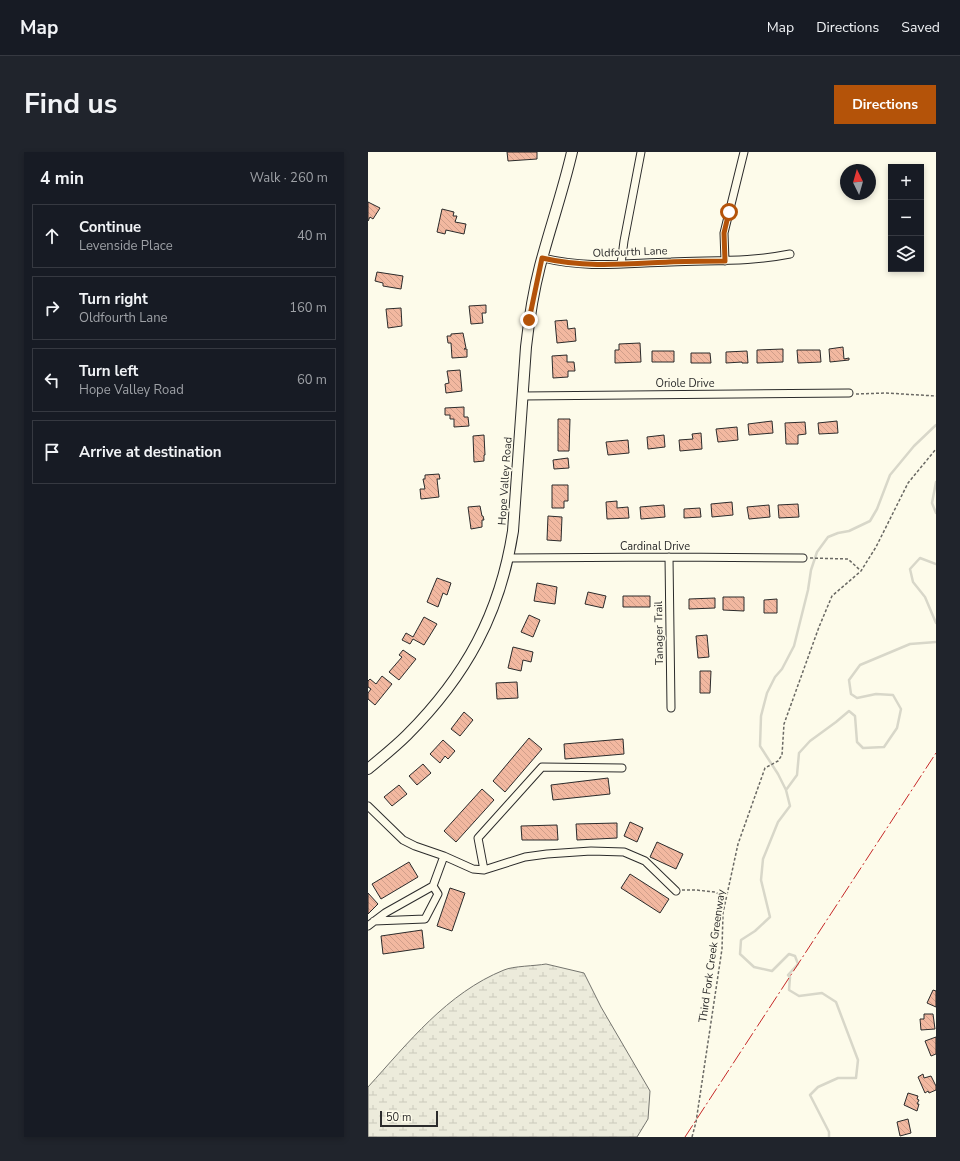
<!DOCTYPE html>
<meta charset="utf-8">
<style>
body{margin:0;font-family:"Nunito Sans",sans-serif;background:#20242c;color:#f1f3f6}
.controls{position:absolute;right:12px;top:12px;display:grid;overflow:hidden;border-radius:0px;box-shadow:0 2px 6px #0003}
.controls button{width:36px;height:36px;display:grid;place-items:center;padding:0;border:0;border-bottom:1px solid #363941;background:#171b24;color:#f1f3f6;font:20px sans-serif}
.compass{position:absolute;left:472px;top:12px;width:36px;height:36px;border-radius:50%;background:#171b24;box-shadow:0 2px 6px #0003;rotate:355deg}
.scale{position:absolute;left:12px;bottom:10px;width:58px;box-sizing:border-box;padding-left:4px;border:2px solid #2b2b2b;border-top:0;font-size:11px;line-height:14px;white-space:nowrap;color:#2b2b2b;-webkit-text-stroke:3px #fdfbea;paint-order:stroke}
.stop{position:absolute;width:12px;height:12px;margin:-9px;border:3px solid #b45309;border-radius:50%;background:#fff}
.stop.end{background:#b45309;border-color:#fff;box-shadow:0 1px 4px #0008}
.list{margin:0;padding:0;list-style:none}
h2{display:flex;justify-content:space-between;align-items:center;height:52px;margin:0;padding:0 16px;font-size:17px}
h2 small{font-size:13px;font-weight:400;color:#9ea1a6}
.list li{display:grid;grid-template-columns:26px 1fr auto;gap:12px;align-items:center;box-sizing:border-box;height:64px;margin:0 8px 8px;padding:0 8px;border:1px solid #363941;border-radius:0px}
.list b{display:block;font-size:15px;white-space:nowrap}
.list p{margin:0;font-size:13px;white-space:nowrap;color:#9ea1a6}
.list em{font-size:13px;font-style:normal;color:#9ea1a6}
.icon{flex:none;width:22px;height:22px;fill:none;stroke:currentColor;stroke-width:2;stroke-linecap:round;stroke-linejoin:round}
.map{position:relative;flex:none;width:568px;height:985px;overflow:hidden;border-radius:0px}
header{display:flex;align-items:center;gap:24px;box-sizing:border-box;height:56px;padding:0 20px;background:#171b24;border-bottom:1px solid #363941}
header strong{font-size:19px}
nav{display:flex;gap:22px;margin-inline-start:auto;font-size:14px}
.intro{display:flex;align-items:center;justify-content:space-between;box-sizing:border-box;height:96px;padding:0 24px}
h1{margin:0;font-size:28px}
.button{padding:10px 18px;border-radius:0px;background:#b45309;color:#fff;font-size:14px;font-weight:700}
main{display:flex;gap:24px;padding:0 24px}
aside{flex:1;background:#171b24;border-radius:0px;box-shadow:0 2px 6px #0003}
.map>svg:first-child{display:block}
.wetland{fill:url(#wetland-marsh);stroke:#74746e}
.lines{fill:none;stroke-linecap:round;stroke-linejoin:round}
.stream{stroke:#d8d7c9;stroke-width:2.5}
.building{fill:url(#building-back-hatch);stroke:#2b2b2b}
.minor-casing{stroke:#2b2b2b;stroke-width:9}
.secondary-casing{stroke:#2b2b2b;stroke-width:12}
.path{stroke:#6a6964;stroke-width:1.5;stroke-dasharray:3 2;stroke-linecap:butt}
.minor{stroke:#fdfbea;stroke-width:7}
.secondary{stroke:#fdfbea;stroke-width:10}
.power{stroke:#c62828;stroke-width:1;stroke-dasharray:14 3 2 3;stroke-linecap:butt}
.route{stroke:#b45309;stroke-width:5}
.labels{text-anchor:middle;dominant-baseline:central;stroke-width:3;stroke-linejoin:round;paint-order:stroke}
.street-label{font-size:11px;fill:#2b2b2b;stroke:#fdfbea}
</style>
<header>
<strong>Map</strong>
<nav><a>Map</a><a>Directions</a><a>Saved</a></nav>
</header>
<div class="intro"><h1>Find us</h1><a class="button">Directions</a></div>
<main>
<aside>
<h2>4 min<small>Walk · 260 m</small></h2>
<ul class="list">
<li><svg class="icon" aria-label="ahead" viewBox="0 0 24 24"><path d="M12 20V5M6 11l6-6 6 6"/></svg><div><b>Continue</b><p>Levenside Place</p></div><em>40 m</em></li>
<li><svg class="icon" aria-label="right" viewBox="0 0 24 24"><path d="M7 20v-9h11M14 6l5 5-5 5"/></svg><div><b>Turn right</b><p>Oldfourth Lane</p></div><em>160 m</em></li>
<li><svg class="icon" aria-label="left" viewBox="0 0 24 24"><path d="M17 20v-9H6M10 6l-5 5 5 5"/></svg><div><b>Turn left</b><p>Hope Valley Road</p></div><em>60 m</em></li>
<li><svg class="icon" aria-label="arrive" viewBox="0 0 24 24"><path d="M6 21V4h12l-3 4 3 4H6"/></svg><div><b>Arrive at destination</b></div></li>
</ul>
</aside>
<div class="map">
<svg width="568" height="985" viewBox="0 0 568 985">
<defs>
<pattern id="wetland-marsh" width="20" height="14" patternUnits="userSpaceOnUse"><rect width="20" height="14" fill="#ecebdb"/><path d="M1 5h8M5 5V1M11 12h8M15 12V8" fill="none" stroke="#cbcabc"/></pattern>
<pattern id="building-back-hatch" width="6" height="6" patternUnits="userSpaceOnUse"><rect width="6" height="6" fill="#f2b8a0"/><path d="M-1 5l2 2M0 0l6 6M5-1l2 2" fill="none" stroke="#d09e8a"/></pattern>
</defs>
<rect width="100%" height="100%" fill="#fdfbea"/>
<path class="wetland" d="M178 812 216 821 233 855 282 939 280 967 269 985H0V935C40 891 79 841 136 818 145 814 167 814 178 812Z"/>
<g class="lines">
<path class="stream" d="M568 330 564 351 568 361
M568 412 552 406 542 417 545 430 557 445 568 471
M418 638 410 622 392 594 393 564 399 541 407 525 414 517 426 494 440 438 443 418 449 400 460 385 470 381 481 379 502 369 509 357 522 323 546 294 568 273
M461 985V980L442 943 450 935 470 926H488L490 908 468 850 454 841 431 844 421 838 422 825 420 823 430 812 427 804 421 802 404 819 386 815 372 802 373 788 387 779 402 765 393 728 395 707 410 670 422 654 418 638 429 623 431 601 442 589 468 570 481 559 487 564 489 590 495 596 516 595 529 576 533 557 525 543 508 542 489 546 483 542 481 528 492 513 542 492 568 490"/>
</g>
<path class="building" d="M139 0H169V7L140 9Z
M0 50 12 56 5 67 2 65 0 69Z
M74 57 86 60 85 64H89L87 70 98 72 96 82 78 78 77 82 69 80Z
M9 120 35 124 33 137 15 134V131L7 129Z
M118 153V161H114L115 171 103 172 101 154Z
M33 156 34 174 20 176 18 157Z
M199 168 200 177 207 176 208 189 189 191 187 169Z
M95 181 98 196 96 197H99V205L84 206 83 191H80L79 184H83V182Z
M272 191 273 210 247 211V198H251V192Z
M475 195 476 207 481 206V208L462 210 461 197Z
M415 197V210L389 211V198Z
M429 198H452L453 210 430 211Z
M284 199H306V210H284Z
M379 199 380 211H374V210L358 211V200Z
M323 201H342L343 211H323Z
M199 203V210H206L207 219H200V225L185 226 184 204Z
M92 218 94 239 78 241 77 232 81 231 79 219Z
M96 255V265H100L101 274 86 275V267H82V263H77V256Z
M190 267H202L201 299H190Z
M404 269 405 281 381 283 380 272Z
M469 269 470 281 451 282 450 271Z
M437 270 438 282 430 283V292H418L417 271Z
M369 275 370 288 350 290 348 277Z
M333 281 334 297 312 299 311 288 325 287 324 282Z
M116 283 117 303H116V309L106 310 105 284Z
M296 283 297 295 280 297 279 285Z
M260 288 261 301 240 303 238 290Z
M200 306 201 316 186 317 185 308Z
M71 322 72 327H69L71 345 53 347 52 337H57L55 327H57V323Z
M184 333H200V349H196V356H184Z
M249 349V356L260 355 261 366 239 367 238 350Z
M364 350 365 363 344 365 343 352Z
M430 352 431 365 411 366 410 353Z
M296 353 297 365 273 367 272 355Z
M401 353 402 365 381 367 379 355Z
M112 354 114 364H115L116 368H114V375L103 377 100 355Z
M332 356 333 365 316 366V357Z
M180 364 194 365 193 389 179 388Z
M69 426 83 431 79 443 75 441 70 455 59 450Z
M169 431 189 435 187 452 166 449Z
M220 440 238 444 235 456 217 452Z
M255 444H282V455H255Z
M355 445H376V459L355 458Z
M347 446V456L321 457V447Z
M409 447V461H396V448Z
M161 463 172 468 165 485 153 480Z
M56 465 69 472 56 493 45 487 42 492 34 488 38 481 45 485Z
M339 483 341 505 330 506 328 484Z
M145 495 165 500 163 510 155 508 153 519 140 516Z
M35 498 48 507 31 528 21 520 34 505 31 503Z
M332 519H343L342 541H332Z
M14 524 24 532 7 553 0 547V541L3 537 0 535V529L2 527 8 532Z
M149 530 150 546 129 547 128 531Z
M96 560 105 568 92 584 83 577Z
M161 586 174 597 137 640 125 629Z
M255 587 256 602 197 607 196 592Z
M75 588 87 599 80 607 77 604 72 611 62 602Z
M55 612 63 621 49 633 41 624Z
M240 626 242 642 185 648 183 633Z
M31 633 39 642 24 654 16 645Z
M114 637 126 648 88 690 76 679Z
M262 670 275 676 269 690 256 684Z
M249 671V686L209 688 208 672Z
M189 673 190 688H154L153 674Z
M289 690 315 702 308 717 282 705Z
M41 710 50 725 13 747 4 732Z
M262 722 301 747 292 761 253 736Z
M82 736 97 741 84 779 69 774Z
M0 741 10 752 0 762Z
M54 778 56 796 15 802 13 784Z
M565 838 568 839V855L559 851Z
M556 862H565L567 877 553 878 552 867H556Z
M568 885V902L563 904 557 889Z
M555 922 556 926 563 924 568 934V938L561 941 560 939 557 941 550 925Z
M540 941 550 944 549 947 551 948 549 952H551L549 959 536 953Z
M540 967 543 981 532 984 529 970Z"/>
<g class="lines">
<defs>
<path id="minor" d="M175 106C219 117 258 111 303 110 343 108 382 110 422 102
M357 109 356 81 376 0
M253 112 256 89 273 0
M154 244 481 241
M301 405 303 556
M140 406 301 405 435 406
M0 654 35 688 47 694 76 704 105 717 116 718 157 705 179 702 223 699 256 700 277 709 308 739
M116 718 110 686 174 615 254 616
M6 769 57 767 70 742 65 734
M0 774 17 761 65 734 76 704"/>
<path id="secondary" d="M0 617C13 606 27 595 39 583 98 524 132 462 145 379L158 195C161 168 165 141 172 114 182 76 195 39 204 0"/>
</defs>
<use href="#minor" class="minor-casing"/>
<use href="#secondary" class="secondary-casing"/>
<path class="path" d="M488 242 518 241 568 244
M442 406 480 407 493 419
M314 738H328L347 740 358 746
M324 985 328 970 354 797 355 761 370 692 397 616 410 609 414 603 416 572 451 475 464 444 493 419 508 395 540 331 568 297"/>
<use href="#minor" class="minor"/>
<use href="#secondary" class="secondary"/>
<path class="power" d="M317 985 568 601"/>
</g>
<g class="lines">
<path class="route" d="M161 168 174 106C217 116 258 112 301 110 319 109 338 109 357 109L356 81 361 60"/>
</g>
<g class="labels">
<g class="street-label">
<text transform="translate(262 100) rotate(-2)">Oldfourth Lane</text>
<text x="317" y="231">Oriole Drive</text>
<text transform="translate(137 329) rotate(-86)">Hope Valley Road</text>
<text x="287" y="394">Cardinal Drive</text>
<text transform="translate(291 481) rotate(-91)">Tanager Trail</text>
<text transform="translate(344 804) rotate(-82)">Third Fork Creek Greenway</text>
</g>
</g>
</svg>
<div class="controls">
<button>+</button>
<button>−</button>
<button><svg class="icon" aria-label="layers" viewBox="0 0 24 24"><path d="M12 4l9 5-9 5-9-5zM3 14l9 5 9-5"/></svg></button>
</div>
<svg class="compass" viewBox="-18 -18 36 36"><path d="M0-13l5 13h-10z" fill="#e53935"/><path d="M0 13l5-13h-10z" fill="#9ea1a6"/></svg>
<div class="scale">50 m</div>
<div class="stop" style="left:361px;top:60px"></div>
<div class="stop end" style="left:161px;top:168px"></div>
</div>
</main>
